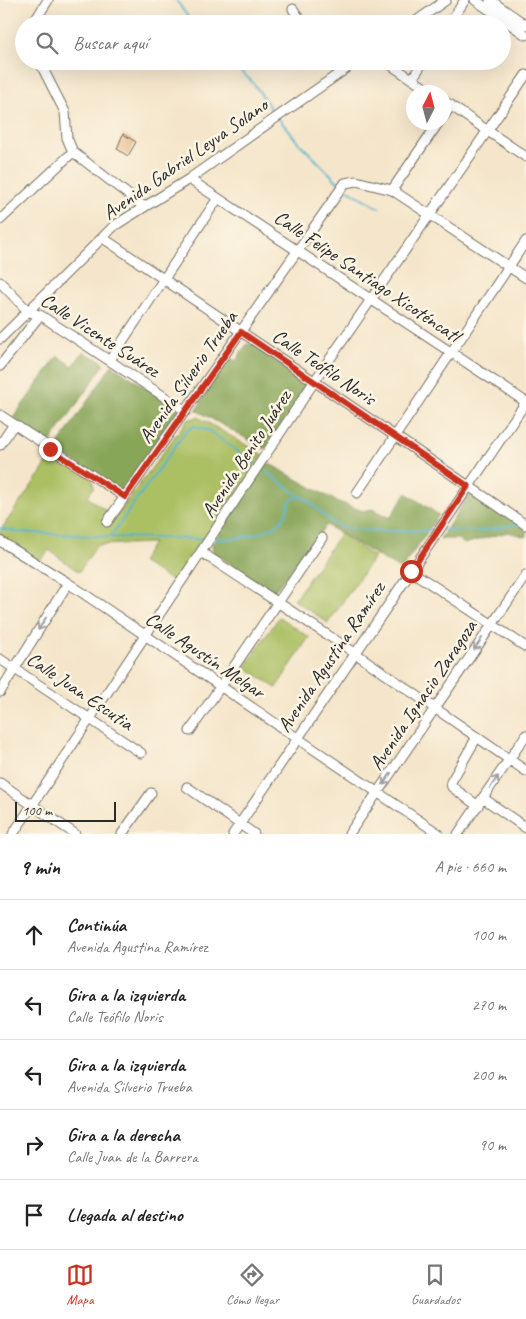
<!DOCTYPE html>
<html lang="es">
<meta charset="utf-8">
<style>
body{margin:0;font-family:Caveat,sans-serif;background:#f6f6f6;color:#222}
.compass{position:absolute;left:406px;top:85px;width:45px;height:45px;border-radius:50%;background:#fff;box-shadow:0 5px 20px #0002;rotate:6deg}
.scale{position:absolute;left:15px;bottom:12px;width:101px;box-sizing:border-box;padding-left:5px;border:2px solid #2b2b2b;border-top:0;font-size:14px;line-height:18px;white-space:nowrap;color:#2b2b2b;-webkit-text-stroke:4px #fcf5e5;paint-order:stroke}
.stop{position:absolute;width:15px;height:15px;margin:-11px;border:4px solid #c8321e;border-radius:50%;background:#fff}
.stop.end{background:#c8321e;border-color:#fff;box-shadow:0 1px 5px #0008}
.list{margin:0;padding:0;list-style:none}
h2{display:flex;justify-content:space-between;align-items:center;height:65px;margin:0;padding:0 20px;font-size:21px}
h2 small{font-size:16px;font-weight:400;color:#767676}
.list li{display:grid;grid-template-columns:32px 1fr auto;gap:15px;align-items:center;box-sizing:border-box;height:70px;padding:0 20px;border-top:1px solid #e0e0e0}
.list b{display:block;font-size:19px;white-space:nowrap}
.list p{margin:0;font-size:16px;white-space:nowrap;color:#767676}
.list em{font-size:16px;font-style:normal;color:#767676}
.icon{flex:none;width:28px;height:28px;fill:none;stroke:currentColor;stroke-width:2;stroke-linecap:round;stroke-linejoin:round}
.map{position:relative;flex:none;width:526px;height:834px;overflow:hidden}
.search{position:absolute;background:#fff;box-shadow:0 5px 20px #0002;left:15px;right:15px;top:15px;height:55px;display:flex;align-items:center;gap:12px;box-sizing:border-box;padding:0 18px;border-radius:28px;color:#767676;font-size:19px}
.sheet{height:415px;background:#fff}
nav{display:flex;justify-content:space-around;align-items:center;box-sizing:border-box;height:70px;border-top:1px solid #e0e0e0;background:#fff;font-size:14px;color:#767676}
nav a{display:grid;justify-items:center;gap:2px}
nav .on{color:#c8321e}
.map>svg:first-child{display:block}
.green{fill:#abbf63;stroke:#6b7547}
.forest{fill:#88a659;stroke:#5a6842}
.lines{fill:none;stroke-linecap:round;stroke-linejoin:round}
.stream{stroke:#50b4ce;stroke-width:2}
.building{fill:#e2ab70}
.minor-casing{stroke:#726c63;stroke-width:11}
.minor{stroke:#fff;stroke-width:9}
.oneway{stroke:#a0a0a0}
.route{stroke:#c8321e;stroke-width:6}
.labels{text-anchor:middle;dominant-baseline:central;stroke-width:5;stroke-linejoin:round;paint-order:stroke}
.street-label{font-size:20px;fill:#2b2b2b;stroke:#fcf5e5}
</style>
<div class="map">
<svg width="526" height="834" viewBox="0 0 526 834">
<rect width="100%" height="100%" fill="#fcf5e5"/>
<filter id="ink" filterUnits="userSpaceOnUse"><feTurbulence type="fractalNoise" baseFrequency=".02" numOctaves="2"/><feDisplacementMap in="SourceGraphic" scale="10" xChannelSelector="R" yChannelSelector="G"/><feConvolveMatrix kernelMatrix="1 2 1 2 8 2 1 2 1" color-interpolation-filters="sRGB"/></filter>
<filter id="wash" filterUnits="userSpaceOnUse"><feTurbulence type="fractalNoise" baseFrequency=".0096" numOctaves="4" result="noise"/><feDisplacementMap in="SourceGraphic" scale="20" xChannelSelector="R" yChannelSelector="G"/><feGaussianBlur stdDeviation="1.12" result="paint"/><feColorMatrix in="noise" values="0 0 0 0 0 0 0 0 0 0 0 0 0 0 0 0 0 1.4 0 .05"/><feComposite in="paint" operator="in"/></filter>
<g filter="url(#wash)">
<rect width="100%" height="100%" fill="#f5e6cb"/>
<path class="green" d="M198 417 263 455 176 583 141 562 153 543 97 545 79 572 49 550 39 562 0 537V531L53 455 92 478 94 487 87 497 108 512 102 521 109 526 187 420Z
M340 534 374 557 328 623 294 600Z
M279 617 309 637 276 688 245 667Z"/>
<path class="forest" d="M247 344 254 345 308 384 265 449 196 410 229 357 236 361Z
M83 352 100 360 104 365 51 441 45 442 13 418 58 356 73 366Z
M112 365 180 410 127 489 120 491 55 449Z
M268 463 336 501 363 511 372 509 390 518 406 493 439 515 401 570 326 525 273 593 213 552 212 544Z
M469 495 479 496 526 527V537L508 532 464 544 458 539H440Z"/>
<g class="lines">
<path class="stream" d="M176 0 193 24
M223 61C256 78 256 89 276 116
M279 119 299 143 341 185
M345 188 379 208
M261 468 299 496
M0 528 17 532 109 537 207 539
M444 530 480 531 519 524
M110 537 186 431 194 426 210 431 255 464
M214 538C235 541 272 535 285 516 287 512 288 505 290 501L299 496C314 501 321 516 335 524 355 535 411 530 434 530"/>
</g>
<g id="blocks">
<path class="building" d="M123 134 136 142 128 156 117 149Z"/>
</g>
</g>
<g filter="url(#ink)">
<use href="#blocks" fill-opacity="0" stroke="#726c63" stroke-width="1"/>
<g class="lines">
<defs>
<path id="minor" d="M475 0 526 35
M490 0 526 25
M293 9 303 24
M33 24 48 0
M412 24 446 0
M449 24 465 0
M39 61 65 112 67 138 73 152 143 206
M334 61 342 71
M385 61 431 92
M412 79 424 61
M444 101 526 157
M444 116 451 105
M189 179 526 402
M392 190 439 122
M0 220 73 152
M103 238 526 525
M0 282 29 312 40 315 186 411
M0 339 114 226 189 179 357 61
M110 360 218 198
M0 366 40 315
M0 415 125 497
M0 445 14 424
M357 493 526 241
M107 522 345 183 356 181 392 190 526 278
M0 541 68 583 439 834
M201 552 355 653 526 771
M411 571 526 647
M0 659 141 753
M0 692 68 583
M190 731 322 538
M477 737 451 782 452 787 478 806
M0 783 75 834
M187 787 254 834
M483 798 526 828
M13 834 314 382 526 75
M122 834 151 793
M233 834 526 402
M349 834 526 575
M458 834 526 735"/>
</defs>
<use href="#minor" class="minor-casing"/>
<use href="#minor" class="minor"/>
</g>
<defs><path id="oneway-shaft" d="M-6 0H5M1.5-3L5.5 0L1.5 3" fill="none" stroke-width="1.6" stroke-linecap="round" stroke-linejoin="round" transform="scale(1.25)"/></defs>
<g class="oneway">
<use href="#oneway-shaft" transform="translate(42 624) rotate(122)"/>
<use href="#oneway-shaft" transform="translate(478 644) rotate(124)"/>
<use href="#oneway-shaft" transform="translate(387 779) rotate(124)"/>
<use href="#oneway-shaft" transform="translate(494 782) rotate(-56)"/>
</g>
</g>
<g class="lines" filter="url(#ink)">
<path class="route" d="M50 449 125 497 241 332 468 486 411 571"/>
</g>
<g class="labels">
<g class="street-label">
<text transform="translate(185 159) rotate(-35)">Avenida Gabriel Leyva Solano</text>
<text transform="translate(367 276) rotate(34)">Calle Felipe Santiago Xicoténcatl</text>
<text transform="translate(100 335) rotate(33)">Calle Vicente Suárez</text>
<text transform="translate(324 367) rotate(34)">Calle Teófilo Noris</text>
<text transform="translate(188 377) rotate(-55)">Avenida Silverio Trueba</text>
<text transform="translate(246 454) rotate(-57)">Avenida Benito Juárez</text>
<text transform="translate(205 655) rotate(34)">Calle Agustín Melgar</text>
<text transform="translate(331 657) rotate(-56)">Avenida Agustina Ramírez</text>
<text transform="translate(80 691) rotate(34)">Calle Juan Escutia</text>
<text transform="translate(423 695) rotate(-56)">Avenida Ignacio Zaragoza</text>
</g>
</g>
</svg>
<svg class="compass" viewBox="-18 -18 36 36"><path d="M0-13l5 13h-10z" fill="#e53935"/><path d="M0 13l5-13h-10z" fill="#767676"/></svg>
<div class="scale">100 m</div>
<div class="stop" style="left:411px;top:571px"></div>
<div class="stop end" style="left:50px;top:449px"></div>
<div class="search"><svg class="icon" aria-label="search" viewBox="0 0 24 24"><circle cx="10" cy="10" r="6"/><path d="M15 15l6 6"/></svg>Buscar aquí</div>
</div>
<section class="sheet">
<h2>9 min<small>A pie · 660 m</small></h2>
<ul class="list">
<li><svg class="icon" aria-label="ahead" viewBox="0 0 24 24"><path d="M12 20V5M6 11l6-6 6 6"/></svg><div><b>Continúa</b><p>Avenida Agustina Ramírez</p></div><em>100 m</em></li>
<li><svg class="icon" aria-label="left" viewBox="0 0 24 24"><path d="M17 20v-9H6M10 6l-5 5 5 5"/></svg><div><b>Gira a la izquierda</b><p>Calle Teófilo Noris</p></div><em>270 m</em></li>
<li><svg class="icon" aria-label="left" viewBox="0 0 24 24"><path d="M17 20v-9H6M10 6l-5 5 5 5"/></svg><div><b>Gira a la izquierda</b><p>Avenida Silverio Trueba</p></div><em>200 m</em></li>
<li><svg class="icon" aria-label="right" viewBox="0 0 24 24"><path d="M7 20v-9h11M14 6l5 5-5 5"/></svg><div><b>Gira a la derecha</b><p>Calle Juan de la Barrera</p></div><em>90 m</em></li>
<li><svg class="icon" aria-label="arrive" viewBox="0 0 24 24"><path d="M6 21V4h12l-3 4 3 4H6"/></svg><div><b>Llegada al destino</b></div></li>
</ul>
</section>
<nav>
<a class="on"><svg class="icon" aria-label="map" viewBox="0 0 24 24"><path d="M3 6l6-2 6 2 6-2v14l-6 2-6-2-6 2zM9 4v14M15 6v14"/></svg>Mapa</a>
<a><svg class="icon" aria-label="directions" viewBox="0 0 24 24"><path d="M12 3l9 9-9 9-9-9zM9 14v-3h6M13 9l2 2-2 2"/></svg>Cómo llegar</a>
<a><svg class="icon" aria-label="saved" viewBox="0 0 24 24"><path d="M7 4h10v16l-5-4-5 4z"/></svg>Guardados</a>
</nav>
